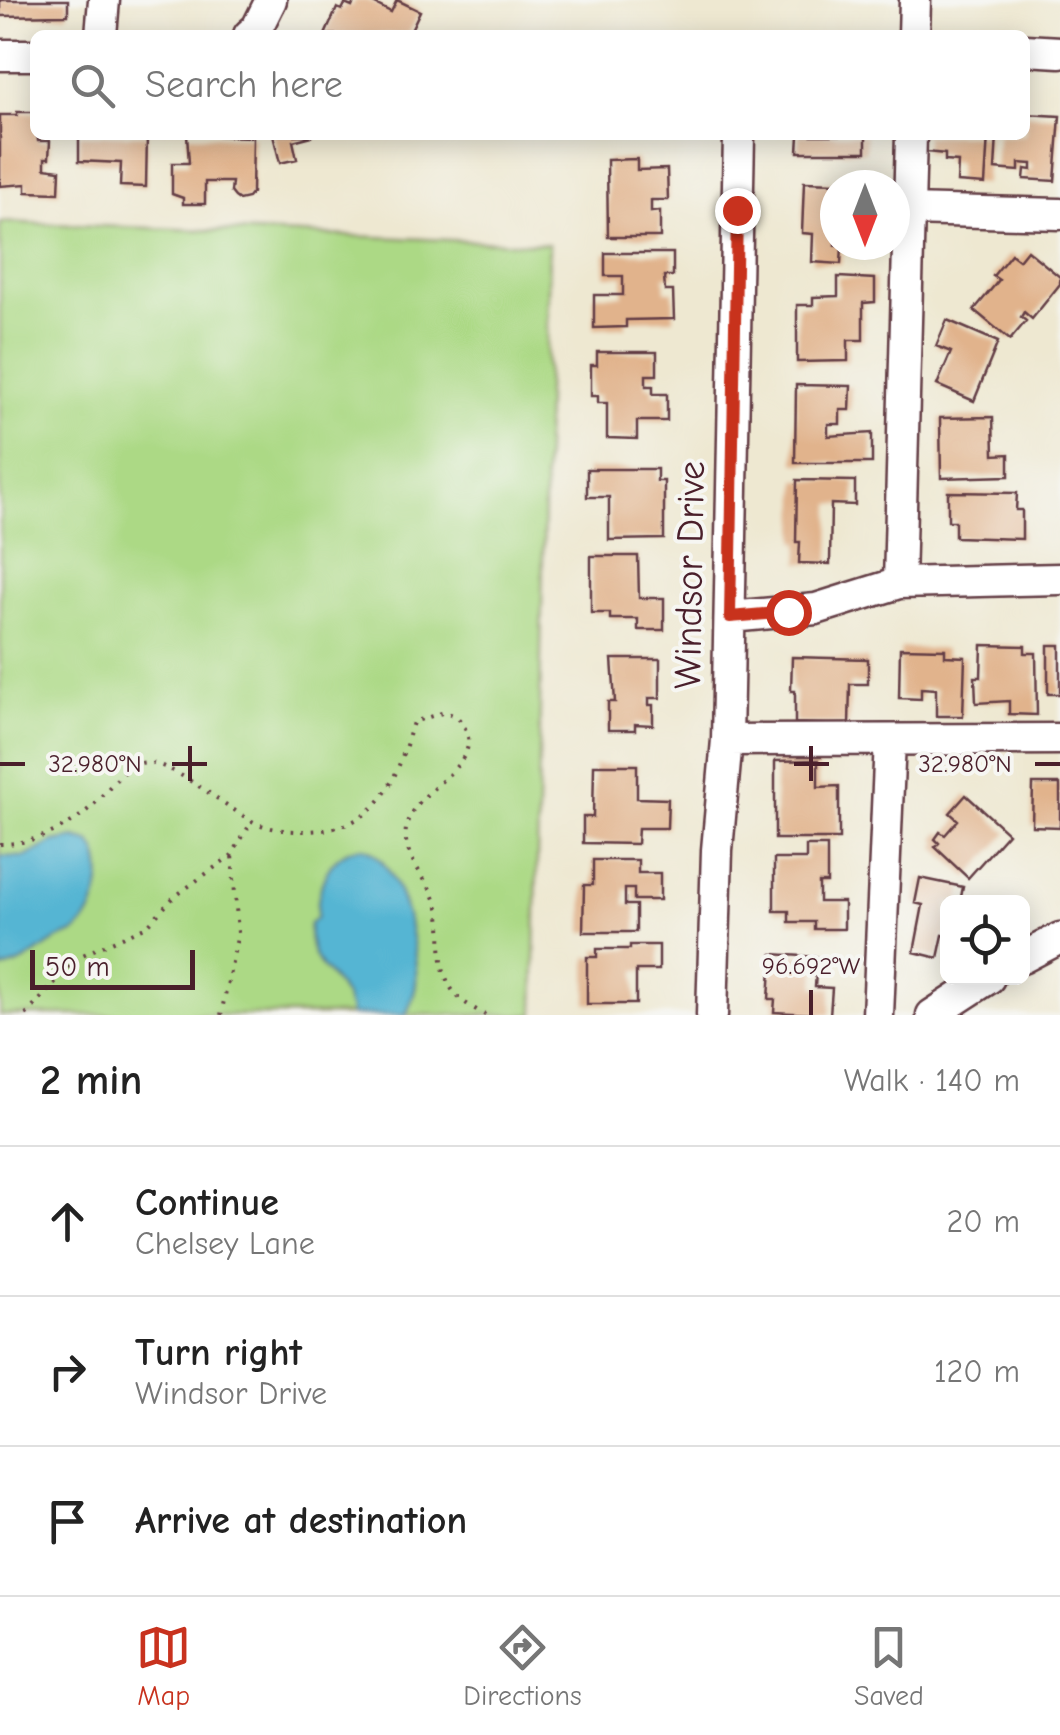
<!DOCTYPE html>
<meta charset="utf-8">
<style>
body{margin:0;font-family:"Comic Neue",sans-serif;background:#f2f2f2;color:#222}
.controls{position:absolute;right:30px;bottom:30px;display:grid;overflow:hidden;border-radius:15px;box-shadow:0 5px 25px #0003}
.controls button{width:90px;height:90px;display:grid;place-items:center;padding:0;border:0;border-bottom:2px solid #e0e0e0;background:#fff;color:#222;font:50px sans-serif}
.compass{position:absolute;left:820px;top:170px;width:90px;height:90px;border-radius:50%;background:#fff;box-shadow:0 5px 25px #0003;rotate:180deg}
.scale{position:absolute;left:30px;bottom:25px;width:165px;box-sizing:border-box;padding-left:10px;border:5px solid #4a1f2b;border-top:0;font-size:28px;line-height:35px;white-space:nowrap;color:#4a1f2b;-webkit-text-stroke:8px #f6f6f2;paint-order:stroke}
.stop{position:absolute;width:30px;height:30px;margin:-22px;border:8px solid #c8321e;border-radius:50%;background:#fff}
.stop.end{background:#c8321e;border-color:#fff;box-shadow:0 2px 10px #0008}
.list{margin:0;padding:0;list-style:none}
h2{display:flex;justify-content:space-between;align-items:center;height:130px;margin:0;padding:0 40px;font-size:42px}
h2 small{font-size:32px;font-weight:400;color:#767676}
.list li{display:grid;grid-template-columns:65px 1fr auto;gap:30px;align-items:center;box-sizing:border-box;height:150px;padding:0 40px;border-top:2px solid #e0e0e0}
.list b{display:block;font-size:38px;white-space:nowrap}
.list p{margin:0;font-size:32px;white-space:nowrap;color:#767676}
.list em{font-size:32px;font-style:normal;color:#767676}
.icon{flex:none;width:55px;height:55px;fill:none;stroke:currentColor;stroke-width:2;stroke-linecap:round;stroke-linejoin:round}
.map{position:relative;flex:none;width:1060px;height:1015px;overflow:hidden}
.search{position:absolute;background:#fff;box-shadow:0 5px 25px #0003;left:30px;right:30px;top:30px;height:110px;display:flex;align-items:center;gap:25px;box-sizing:border-box;padding:0 35px;border-radius:15px;color:#767676;font-size:38px}
.sheet{height:580px;background:#fff}
nav{display:flex;justify-content:space-around;align-items:center;box-sizing:border-box;height:140px;border-top:2px solid #e0e0e0;background:#fff;font-size:28px;color:#767676}
nav a{display:grid;justify-items:center;gap:5px}
nav .on{color:#c8321e}
.map>svg:first-child{display:block}
.green{fill:#acd985;stroke:#7b7c58;stroke-width:2.5}
.water{fill:#54b5d3;stroke:#4f6a7f;stroke-width:2.5}
.building{fill:#e1b38c}
.lines{fill:none;stroke-linecap:round;stroke-linejoin:round}
.minor-casing{stroke:#633d44;stroke-width:35}
.path{stroke:#633d44;stroke-width:4;stroke-dasharray:2.5 8;stroke-linecap:butt}
.minor{stroke:#fff;stroke-width:30}
.route{stroke:#c8321e;stroke-width:12}
.ticks{fill:none;stroke:#4a1f2b;stroke-width:4}
.labels{text-anchor:middle;dominant-baseline:central;stroke-width:8;stroke-linejoin:round;paint-order:stroke}
.street-label{font-size:38px;fill:#4a1f2b;stroke:#f6f6f2}
.ticks-label{font-size:25px;text-anchor:middle;fill:#4a1f2b;stroke:#f6f6f2;stroke-width:8;stroke-linejoin:round;paint-order:stroke}
</style>
<div class="map">
<svg width="1060" height="1015" viewBox="0 0 1060 1015">
<rect width="100%" height="100%" fill="#f6f6f2"/>
<filter id="ink" filterUnits="userSpaceOnUse"><feTurbulence type="fractalNoise" baseFrequency=".01" numOctaves="2"/><feDisplacementMap in="SourceGraphic" scale="20" xChannelSelector="R" yChannelSelector="G"/><feConvolveMatrix kernelMatrix="1 2 1 2 8 2 1 2 1" color-interpolation-filters="sRGB"/></filter>
<filter id="wash" filterUnits="userSpaceOnUse"><feTurbulence type="fractalNoise" baseFrequency=".0048" numOctaves="4" result="noise"/><feDisplacementMap in="SourceGraphic" scale="40" xChannelSelector="R" yChannelSelector="G"/><feGaussianBlur stdDeviation="2.25" result="paint"/><feColorMatrix in="noise" values="0 0 0 0 0 0 0 0 0 0 0 0 0 0 0 0 0 1.4 0 .05"/><feComposite in="paint" operator="in"/></filter>
<g filter="url(#wash)">
<rect width="100%" height="100%" fill="#eee8d1"/>
<path class="green" d="M0 222 549 244 534 1015H0Z"/>
<path class="water" d="M75 838 90 842C110 863 99 911 78 930 72 935 62 937 56 940 35 952 25 966 0 969V856L25 857 54 842Z
M362 847C400 858 419 950 416 984 415 995 410 1005 406 1015H351C342 970 304 972 310 923L317 917C317 886 328 852 362 847Z"/>
<g id="blocks">
<path class="building" d="M0 0H68V15L0 16Z
M355 0H367L391 12 397 0 420 11 409 34 325 35 337 8 342 10 345 4 352 7Z
M17 112H35L38 141H50L49 158H45V168L60 170 59 193 26 192V184L0 186V115H17Z
M1025 114 1060 116 1055 181 1024 179 1025 169 1032 170V164L1019 163V171L995 169 997 135H1025Z
M79 135H147L146 187 120 186 121 163 79 161Z
M187 135 253 137 252 193 248 198 239 200 235 197 231 192 232 182H205V204H183V198L172 194V163H189Z
M273 135H312V136L293 141 297 159 280 163Z
M799 135H866V152H798Z
M926 135H988L985 184 957 182 958 162 945 161V154L925 152Z
M637 159V170L667 169 668 200H651V212L660 211V237H608L607 160Z
M804 182 835 183V245H842L841 264 812 262 813 234 802 233Z
M1027 250 1060 277V284L1032 319 1024 312 1021 317 1026 321 1010 340 974 310 999 280 993 276 1011 254 1019 260Z
M605 253H673V276H664L665 291H673L674 319 626 320V327L594 328V295H623V276H605Z
M838 277 875 279V302L863 303V340H848V361L797 362V305H813V297L838 296Z
M947 320 998 342 974 401 937 385 951 352 936 346Z
M597 352H657V375H646V386H653V394H667V421H637V439L607 438V403H598V396H591V365H597Z
M796 385 851 386 850 410H840V424H828V436L872 433V463H795Z
M993 417 994 455 1009 454V476L941 478 940 418Z
M587 469H657V481H664V539L609 540V497H587Z
M797 480 855 481V505L831 504 830 564 799 563 800 542H796Z
M948 492 1017 493 1016 510H1022V539L955 537V521H948Z
M591 556H638L639 598H664V630H638V619H610V613H591Z
M982 645 1025 646V653H1036L1037 715 1009 714V701L976 703 975 677H981Z
M1048 645H1060V694H1048Z
M900 648 945 649V656L965 657 963 716H936V689L921 688V699L899 698Z
M792 657 868 659V684H850L849 725 795 723V691H791Z
M612 659H660V698H649V705H653V725L635 724V730H608V702H615Z
M818 760V787L839 786V839H775V761Z
M594 765H637V798L668 799 667 828H638L637 844 583 843V817H593Z
M1033 784H1060V827L1032 826Z
M966 795 1008 833 968 878 935 847 939 843 935 839 940 832 945 835 958 820 950 813Z
M806 846H827V883H819V902H844V929H814V922H789V911H774V859H806Z
M593 860H638V873H660V900H634V889H625V905H636V932H583L584 885H593Z
M920 878 963 887 960 902H948V936L943 935 938 958 914 952 923 905 915 903Z
M630 945H659V970H636V1004H587V957H597V949H630Z
M772 954 817 957 815 987 832 988 830 1015 774 1012 775 999H769Z"/>
</g>
</g>
<g filter="url(#ink)">
<use href="#blocks" fill-opacity="0" stroke="#633d44" stroke-width="2.5"/>
<g class="lines">
<defs>
<path id="minor" d="M101 35 104 0
M249 35 257 28 271 0
M914 35 915 0
M1025 50 1060 52
M0 55H35
M909 210 1060 214
M899 583 911 135
M730 617 816 609 899 583 1060 579
M727 740 1060 739
M1022 958 1060 938
M712 1015 717 850 727 740 739 135
M878 1015 890 740
M932 1015 989 978"/>
</defs>
<use href="#minor" class="minor-casing"/>
<path class="path" d="M0 844C33 844 65 830 90 808 106 794 119 770 141 763 166 756 229 810 254 822 275 832 300 832 322 830 384 823 398 773 413 722L445 712 456 716C498 759 420 785 408 820 397 854 427 875 437 904 447 932 434 957 450 986 457 1000 472 1007 485 1015
M26 1015 78 957 147 926 174 897 232 855 252 821
M221 1015 238 933 232 855"/>
<use href="#minor" class="minor"/>
</g>
</g>
<g class="lines" filter="url(#ink)">
<path class="route" d="M737 210 730 617 788 612"/>
</g>
<path class="ticks" d="M190 746V781M811 746V781M0 764H25M172 764H207M794 764H829M1035 764H1060M811 990V1015"/>
<g class="labels">
<g class="street-label">
<text transform="translate(690 575) rotate(-89)">Windsor Drive</text>
</g>
</g>
<g class="ticks-label">
<text x="965" y="772">32.980°N</text>
<text x="95" y="772">32.980°N</text>
<text x="811" y="974">96.692°W</text>
</g>
</svg>
<div class="controls">
<button><svg class="icon" aria-label="locate" viewBox="0 0 24 24"><circle cx="12" cy="12" r="6"/><path d="M12 2v4M12 18v4M2 12h4M18 12h4"/></svg></button>
</div>
<svg class="compass" viewBox="-18 -18 36 36"><path d="M0-13l5 13h-10z" fill="#e53935"/><path d="M0 13l5-13h-10z" fill="#767676"/></svg>
<div class="scale">50 m</div>
<div class="stop" style="left:788px;top:612px"></div>
<div class="stop end" style="left:737px;top:210px"></div>
<div class="search"><svg class="icon" aria-label="search" viewBox="0 0 24 24"><circle cx="10" cy="10" r="6"/><path d="M15 15l6 6"/></svg>Search here</div>
</div>
<section class="sheet">
<h2>2 min<small>Walk · 140 m</small></h2>
<ul class="list">
<li><svg class="icon" aria-label="ahead" viewBox="0 0 24 24"><path d="M12 20V5M6 11l6-6 6 6"/></svg><div><b>Continue</b><p>Chelsey Lane</p></div><em>20 m</em></li>
<li><svg class="icon" aria-label="right" viewBox="0 0 24 24"><path d="M7 20v-9h11M14 6l5 5-5 5"/></svg><div><b>Turn right</b><p>Windsor Drive</p></div><em>120 m</em></li>
<li><svg class="icon" aria-label="arrive" viewBox="0 0 24 24"><path d="M6 21V4h12l-3 4 3 4H6"/></svg><div><b>Arrive at destination</b></div></li>
</ul>
</section>
<nav>
<a class="on"><svg class="icon" aria-label="map" viewBox="0 0 24 24"><path d="M3 6l6-2 6 2 6-2v14l-6 2-6-2-6 2zM9 4v14M15 6v14"/></svg>Map</a>
<a><svg class="icon" aria-label="directions" viewBox="0 0 24 24"><path d="M12 3l9 9-9 9-9-9zM9 14v-3h6M13 9l2 2-2 2"/></svg>Directions</a>
<a><svg class="icon" aria-label="saved" viewBox="0 0 24 24"><path d="M7 4h10v16l-5-4-5 4z"/></svg>Saved</a>
</nav>
